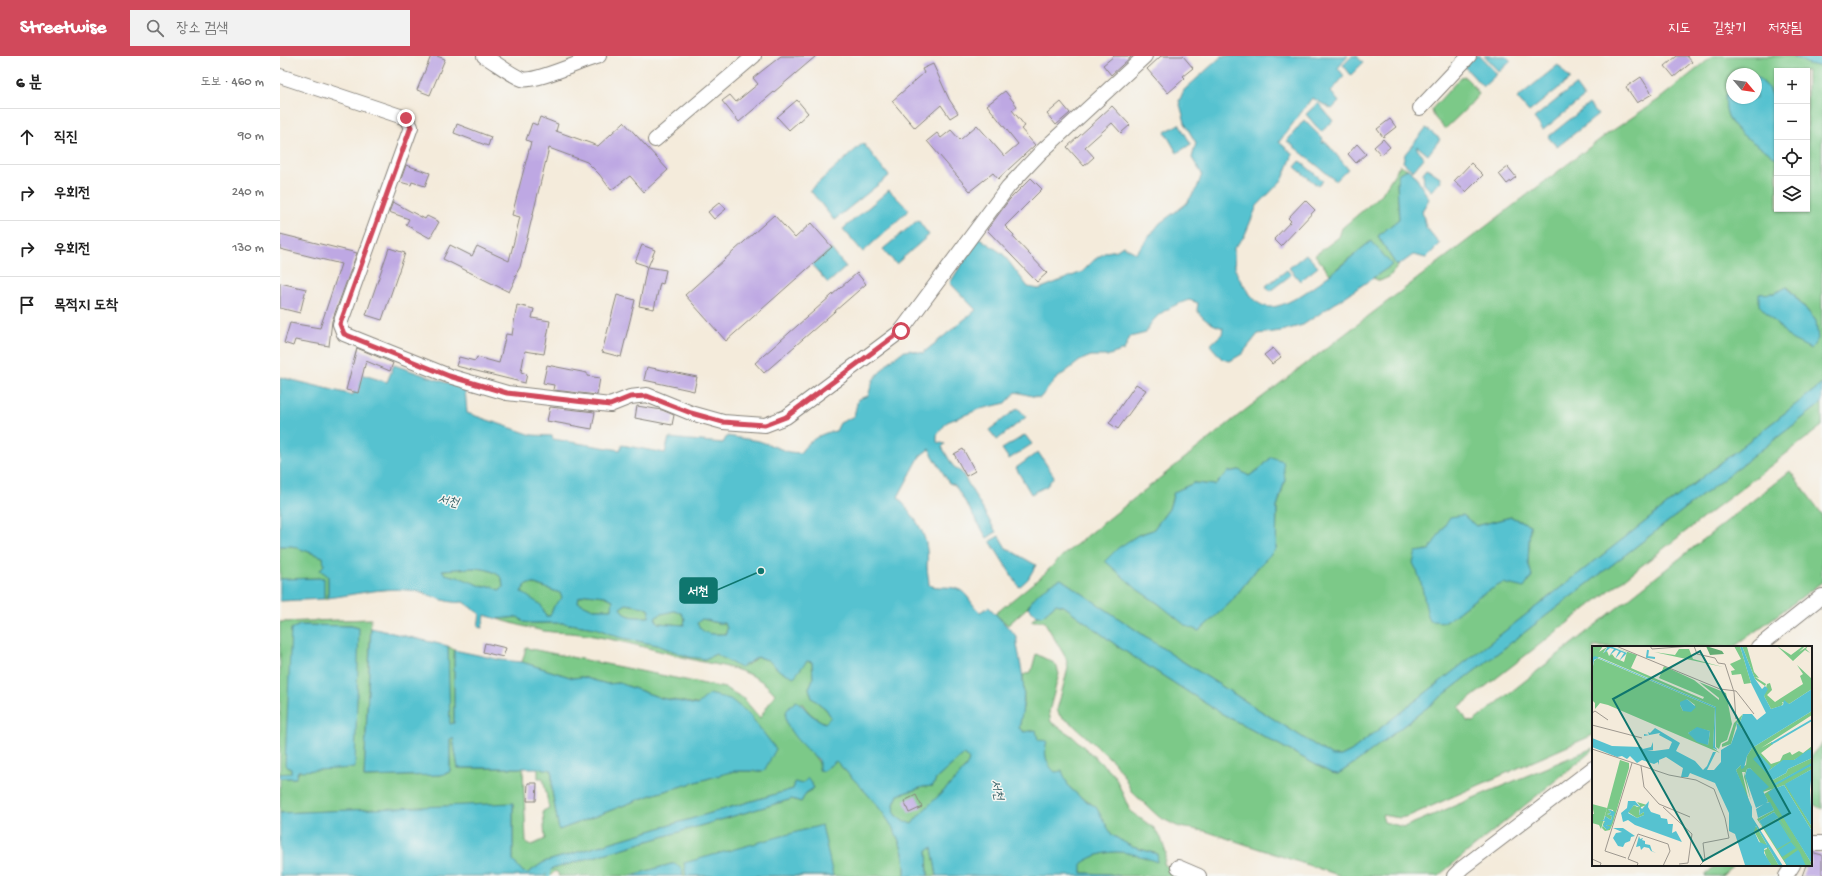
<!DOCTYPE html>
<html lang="ko">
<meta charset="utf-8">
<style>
body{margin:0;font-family:"Gochi Hand","Poor Story",sans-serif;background:#f2f2f2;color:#222}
.controls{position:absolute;right:12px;top:12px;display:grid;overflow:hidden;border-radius:0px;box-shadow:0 1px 3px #0004}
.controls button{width:36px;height:36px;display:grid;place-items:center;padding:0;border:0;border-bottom:1px solid #e0e0e0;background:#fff;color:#222;font:20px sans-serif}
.compass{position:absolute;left:1446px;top:12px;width:36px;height:36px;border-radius:50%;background:#fff;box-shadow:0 1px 3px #0004;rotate:119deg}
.stop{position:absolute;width:12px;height:12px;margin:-9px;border:3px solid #d1495b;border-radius:50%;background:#fff}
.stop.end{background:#d1495b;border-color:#fff;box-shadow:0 1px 4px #0008}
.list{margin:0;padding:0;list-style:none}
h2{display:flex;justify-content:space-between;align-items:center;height:52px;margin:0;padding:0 16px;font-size:17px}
h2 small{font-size:13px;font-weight:400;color:#767676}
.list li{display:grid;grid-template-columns:26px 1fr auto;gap:12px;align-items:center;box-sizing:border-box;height:56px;padding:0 16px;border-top:1px solid #e0e0e0}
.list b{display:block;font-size:15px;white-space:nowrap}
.list em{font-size:13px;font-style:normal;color:#767676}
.icon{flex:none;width:22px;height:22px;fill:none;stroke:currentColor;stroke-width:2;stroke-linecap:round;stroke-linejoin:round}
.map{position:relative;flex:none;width:1542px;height:820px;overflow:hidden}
header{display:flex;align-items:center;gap:24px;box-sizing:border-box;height:56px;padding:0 20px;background:#d1495b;color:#fff}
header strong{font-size:19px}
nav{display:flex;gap:22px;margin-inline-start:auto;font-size:14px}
.search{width:280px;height:36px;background:#f2f2f2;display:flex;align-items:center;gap:10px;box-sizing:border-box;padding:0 14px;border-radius:0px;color:#767676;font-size:15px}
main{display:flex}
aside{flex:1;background:#fff}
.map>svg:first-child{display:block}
.green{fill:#7bc988;stroke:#4c7252;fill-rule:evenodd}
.water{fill:#56c2d0;stroke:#396f76;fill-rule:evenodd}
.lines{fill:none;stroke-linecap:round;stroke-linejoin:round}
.stream{stroke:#56c2d0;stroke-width:3.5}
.building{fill:#bea8e3}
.street-casing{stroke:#88847c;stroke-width:16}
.street{stroke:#fff;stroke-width:14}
.route{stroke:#d1495b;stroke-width:5}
.labels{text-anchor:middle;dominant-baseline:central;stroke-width:3;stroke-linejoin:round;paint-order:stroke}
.water-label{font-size:13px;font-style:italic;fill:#335e64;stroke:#f6f6f2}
.inset-river{fill:none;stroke:#56c2d0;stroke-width:2}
.inset-road{fill:none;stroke:#9e988f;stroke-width:1}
.view{fill:#0f766e;fill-opacity:0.15;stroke:#0f766e;stroke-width:2}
.inset-edge{fill:none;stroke:#1c1c1c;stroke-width:2}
.leader{fill:none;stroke:#0f766e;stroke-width:1.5}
.callout-dot{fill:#0f766e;stroke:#f6f6f2;stroke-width:1.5}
.callout{fill:#0f766e;stroke:#0f766e;stroke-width:1.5}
.callout-label{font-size:13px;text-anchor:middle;font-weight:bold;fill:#fff}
</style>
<header>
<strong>Streetwise</strong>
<div class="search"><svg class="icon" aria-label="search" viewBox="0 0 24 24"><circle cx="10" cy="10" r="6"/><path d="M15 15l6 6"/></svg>장소 검색</div>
<nav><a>지도</a><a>길찾기</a><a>저장됨</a></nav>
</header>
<main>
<aside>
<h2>6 분<small>도보 · 460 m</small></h2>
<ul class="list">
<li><svg class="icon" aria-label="ahead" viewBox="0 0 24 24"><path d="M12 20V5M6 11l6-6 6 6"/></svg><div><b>직진</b></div><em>90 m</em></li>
<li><svg class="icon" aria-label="right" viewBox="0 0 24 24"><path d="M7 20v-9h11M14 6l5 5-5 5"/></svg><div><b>우회전</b></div><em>240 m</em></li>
<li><svg class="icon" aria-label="right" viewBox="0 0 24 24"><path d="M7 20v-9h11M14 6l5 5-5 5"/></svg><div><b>우회전</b></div><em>130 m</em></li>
<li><svg class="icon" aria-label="arrive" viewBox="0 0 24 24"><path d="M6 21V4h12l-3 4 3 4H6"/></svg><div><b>목적지 도착</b></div></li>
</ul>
</aside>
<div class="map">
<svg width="1542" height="820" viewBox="0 0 1542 820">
<rect width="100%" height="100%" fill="#f6f6f2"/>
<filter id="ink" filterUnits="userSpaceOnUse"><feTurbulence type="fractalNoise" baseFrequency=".025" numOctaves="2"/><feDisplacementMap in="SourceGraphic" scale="8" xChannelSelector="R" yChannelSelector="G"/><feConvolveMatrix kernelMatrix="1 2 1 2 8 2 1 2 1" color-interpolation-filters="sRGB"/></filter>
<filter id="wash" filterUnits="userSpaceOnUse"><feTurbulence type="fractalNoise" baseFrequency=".012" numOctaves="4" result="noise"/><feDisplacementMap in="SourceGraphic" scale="16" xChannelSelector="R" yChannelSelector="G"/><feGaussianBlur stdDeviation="0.9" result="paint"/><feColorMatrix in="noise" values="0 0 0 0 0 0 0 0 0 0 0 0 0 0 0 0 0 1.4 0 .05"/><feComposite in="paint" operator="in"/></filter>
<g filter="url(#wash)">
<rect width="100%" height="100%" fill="#f4ebdb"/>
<path class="green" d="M1433 0H1513L1528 8 1542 11V328L1071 695 1061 700H1052L894 600 781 523 751 545 748 551 728 569 715 558 763 519 782 500 964 355 1323 81 1378 44ZM1470 14 1489 32 1497 49V15H1527V153H1497V103C1480 88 1454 80 1447 57 1445 52 1446 46 1445 41L1452 31V18H1466ZM1508 231 1536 265 1511 283 1497 266 1480 238 1495 237ZM991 401 1005 424 997 451 996 493 979 510 950 547 919 575 858 534V479L873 474 889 453 894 436 914 427 935 429 948 416 959 414 969 420 982 411ZM1183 459 1196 470 1231 461 1250 469 1248 506 1252 520 1223 526 1199 540 1166 566C1159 556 1150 546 1145 536 1130 506 1164 477 1183 459Z
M1185 21 1193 29 1199 38 1187 52 1165 73 1155 62 1151 54 1180 22Z
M1120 109 1128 113 1119 117 1117 126 1119 163 1098 180 1116 209H1119L1109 221 1100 225 1093 222 1111 209 1091 185 1050 218 1035 199 1059 181 1062 172 1101 139Z
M1542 347V370L1179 651 1187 665 1193 666 1510 415 1542 458V526L1454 591H1313V679L1129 760 1120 762 1102 759 1104 766 1124 771 1313 692V694L1158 820H1061L925 775 899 771 879 761 851 735 844 720 834 706 791 667 780 660 777 654 788 612 786 602 764 565H751L756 560H762L776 548 784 550 840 592 939 656 1051 717 1058 718 1079 704Z
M0 490H12L43 501 48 520V542L44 543 43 522 0 523Z
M192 512C204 513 212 513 222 522L223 531 220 535C213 530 209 532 202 530 189 527 177 522 164 518L162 514Z
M246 528H255L280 537 282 542 274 550 270 560H266L264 554 241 536Z
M307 538 325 540 333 544 332 553H313L298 546 299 541Z
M346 548 363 551 370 554 369 561C358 561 346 563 340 552Z
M394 555 401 557 405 563 404 569 378 567 375 562 381 558Z
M238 561 244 566 250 567H283L316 572 338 581 377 589 409 601 425 603 436 598 467 609 478 601 488 604 500 615 527 605 532 606 533 623 529 632 532 642 546 653 551 661 545 667C535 662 528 657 522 647L506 664C513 685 536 695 543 715L556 705C586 737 628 772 625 820H403L402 814 395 807 349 820H278L279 818 275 815 270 820H264L272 813 512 743 521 746 526 737 534 732 528 723 522 728 515 727 513 733 264 806 248 817H243L233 804V748L0 757V722H16L79 572 71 570 20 569 11 573V718H0V566L91 563 84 721 161 719 170 716V682H173L178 712H243L246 786 252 789 265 783 263 755 269 752 263 722H258V712L272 714V735L279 774 371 739 454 715H484L477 670 468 657 381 642 339 627 327 628 302 621 293 622 242 606 246 592 445 632 463 642 480 662 495 638C473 611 441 611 410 603 374 594 338 583 300 578 288 576 276 577 264 575 248 572 232 567 217 563Z
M422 563C430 564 435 568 444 567L447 572 446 578C433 578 423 580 417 567Z
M168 590 174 594V667L169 668Z
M756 598 774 607 777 611 779 618 769 656 771 666 792 680 835 720 850 755 874 772 881 782 886 797 884 808 896 816 897 820H840L829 818 802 817 801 807C829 790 848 795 876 805L878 798 852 791 832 779 810 746 800 741 789 731 785 724 769 712 764 695 758 684 739 672 744 646 743 619 751 616Z
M1542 687V753L1531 747V700Z
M684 698 689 704C685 720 645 749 632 768L623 765 615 759 614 748 618 739 643 731 653 730 656 723Z
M652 791 657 820H648L647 794Z
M1435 809H1454L1442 820H1425Z"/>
<path class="water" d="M942 0H1068L1058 12 1064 20 1051 36 1059 46 1052 53 1032 42 999 86 1013 98 1003 123 977 150 964 181 954 192C954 215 956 219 969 237 975 244 980 251 991 251 1018 250 1069 202 1091 185L1112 209 1023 269 1001 275 978 278 962 298 950 305 942 303 930 289 942 278 943 272C931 268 923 264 917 254L918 247 909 244C891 250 872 259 866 277L850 281 844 294 827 300H811L801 304 775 324 760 342 736 336 726 347 700 353 667 366 657 379V386L665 388 662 391 673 410 682 417 716 476 707 482 675 429 669 427 649 393 640 400 618 441C637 465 650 479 647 510 647 516 649 523 649 529 658 533 670 529 680 534 688 538 692 550 700 556L709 551 737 581C736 590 739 596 740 605 745 628 745 649 739 672L744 676 756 674 758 684 767 685C764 696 765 708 775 716L782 715 789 731 800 741 816 751 832 779 852 791 878 798 877 806C848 795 829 790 802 807V817L829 818 840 820H657L652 792 647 794 648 820H625C628 773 586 737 556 705L543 715 539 714V704C528 695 499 671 507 654 509 651 513 648 516 645 522 648 523 651 528 656 533 661 539 664 545 667L551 661 546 653 532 642 529 632 533 623 532 606 527 605 514 621 500 615 488 604 478 601 460 612 436 598 425 603 409 601 377 589 338 581 316 572 283 567H250L244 566 238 561 217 563 205 559 202 572 198 571 200 558 183 546C163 549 148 535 127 534 102 531 73 539 48 542V520L40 514 44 509 43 501 12 490H0V321L73 339 80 318 107 326 114 309 185 333 187 357 252 379 272 380 273 383 340 394 342 389 385 397 389 382 443 387 447 380 479 385 509 396 520 397C528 385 542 376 556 375L560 367 574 360 578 343 588 340 593 324 609 306 622 296 629 294 643 297 696 254 670 227 698 181 723 198 748 231 759 233 802 216 814 204 826 196 837 194 843 190 856 197 880 167 906 148 917 132 922 118 912 102 916 87 906 70 899 45 904 34ZM192 512C204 513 212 513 222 522L223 531 220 535 213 530 204 531 181 522 165 518 162 514ZM246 528H255L280 537 282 542 274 550 270 560H266L261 549 241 536ZM307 538 325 540 333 544 332 553H313L298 546 299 541ZM346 548 364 551 370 554 369 561C358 561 346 563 340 552ZM394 555 401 557 405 563 404 569 378 567 375 562 381 558ZM422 563C430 564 435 568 444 567L447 572 446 578C433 578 423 580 417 567ZM684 698 689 704C685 720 645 749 632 768L623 765 615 759 614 748 618 739 643 731 653 730 656 723Z
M1072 0H1077L1083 7 1071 19 1063 9Z
M1195 0H1200L1217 18 1203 31 1184 10Z
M1204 0H1226L1231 5 1219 16Z
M1513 0H1542V11L1528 8Z
M1278 9 1290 23 1249 56 1237 42Z
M1476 20 1489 32 1497 49V103C1480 88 1454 80 1447 57 1445 52 1446 46 1445 41L1452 31V42H1476Z
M1295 29 1304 41 1263 74 1254 62Z
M1038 47 1053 65 1041 76 1026 58Z
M1309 48 1318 59 1277 91 1268 81Z
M1024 64 1043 83 1041 87 1045 85 1068 113 1056 125 1007 85Z
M899 68 911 88 897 97 885 76Z
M1146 72 1160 83 1148 99 1137 90V93L1144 102 1133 115 1123 106 1125 98Z
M583 87 609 120 554 164 530 134Z
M1020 105 1043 125 1038 130 1015 111Z
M1147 112 1160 121 1161 125 1151 135 1144 128 1143 117Z
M1128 113 1134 118 1149 143 1142 155 1146 171 1160 188 1146 202 1133 199 1119 209H1116L1098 180 1119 163 1117 126 1119 117Z
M609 134 629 154 583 196 563 173Z
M638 164 649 179 616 208 603 193Z
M551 193 566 211 548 227 532 209Z
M1026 198 1038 211 1020 225 1009 212Z
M1007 214 1011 219 990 235 986 230Z
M1507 231 1536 265 1538 283 1531 293 1511 283 1479 249V238L1495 237Z
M1542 328V347L1079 704 1058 718 1051 717 939 656 840 592 784 550 776 548 762 560H756L748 551C755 538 767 529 781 523L894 600 1052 700H1061L1071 695Z
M738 352 746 361 717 384 709 374Z
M745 379 752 388 729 403 722 393Z
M758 396 774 420 767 430 751 438 736 412Z
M991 401 1003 405 1005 424 997 451 996 493 979 510 950 547 919 575 906 570 879 548 858 534 825 505 838 492 858 479 873 474 889 453 894 436 914 427 935 429 948 416 959 414 969 420 982 411Z
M1183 459 1196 470 1231 461 1250 469 1248 506 1252 520 1244 532 1223 527 1199 540 1166 566 1150 565C1142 544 1145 528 1133 507L1136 496 1149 494 1170 461Z
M719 480 726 492 756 509 748 523 739 531 710 485Z
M44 522V543L0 545V523Z
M20 569 71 570 79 572 75 712 18 715 16 722H0V718L11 717V713L5 709 11 573Z
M91 572 168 590 170 668 174 667V594L221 604 242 606 293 622 302 621 327 628 339 627 381 642 417 649 429 638 450 643 468 657 496 693 484 715H454L371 739 279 774 272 735V714L258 712H178L173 682 170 683V716L161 719 84 721Z
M528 722 534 732 526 737 521 746 512 743 272 813 264 820H0V757L233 747V804L243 816 248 817 264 806 513 733 515 726 522 728Z
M542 769 553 820H406L404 807Z
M395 807 402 814 403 820H349Z"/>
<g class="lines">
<path class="stream" d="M268 820 269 811"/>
</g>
<g id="blocks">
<path class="building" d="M151 0H157L165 3 150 39 137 34Z
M501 0H536L459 66 442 45 450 39 456 46 478 28 473 22Z
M834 0H852L831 19 823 9Z
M881 0H903L913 12 903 20 905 22 888 37 867 13Z
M1397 0H1407L1412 6 1394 21 1385 10Z
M653 8 669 43 678 57 670 62 661 49 635 72 612 45 644 17 642 13Z
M1361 21 1372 38 1357 47 1346 31Z
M725 35 737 50 732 54 745 70 741 73 755 89 718 123 713 117 690 135 647 85 657 77 661 82 671 74 680 84 697 69 724 100 738 88 707 49Z
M517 44 528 57 509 74 497 61Z
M781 46 790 57 776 69 767 58Z
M832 50 850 69 841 77 832 67 805 91 814 101 804 110 787 91Z
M260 61 278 68 276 75 318 90 344 66 388 114 364 136 350 120 331 134 319 118 307 106 269 92 240 211 235 220H237L229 236 163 203 170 189 192 200 197 190 229 205 240 161 232 159 251 86 246 84 252 67 257 69Z
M1110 63 1116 71 1103 81 1097 73Z
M177 68 211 81 208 90 174 77Z
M1103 83 1110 91 1101 99 1094 91Z
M1077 88 1086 98 1076 107 1068 98Z
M1191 107 1203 119 1186 136 1174 125Z
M126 109 150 117 145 130 132 126 131 129 120 126Z
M1228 111 1236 121 1227 128 1219 118Z
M751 122 762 133 725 170 734 179 733 181 767 217 757 226 707 174 729 144Z
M1025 144 1035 154 1001 190 994 183 1011 165 1008 162Z
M113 146 145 163 147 160 159 166 150 182 126 169 129 163 109 156Z
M440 146 446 153 434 163 428 156Z
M494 159 515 182 531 167 552 191 446 285 405 239Z
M0 178 77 197 52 265 49 290 15 284 13 290 4 287 10 267 40 272 61 208 0 193Z
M362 189 375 194 368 211 386 214 383 228 380 227 374 253 359 250 367 210 355 206Z
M109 192 125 197 102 264 86 259Z
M577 217 586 228 484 317 475 307Z
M0 227 26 233 20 257 0 252Z
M337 239 355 244 341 301 322 296Z
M237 249 254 253 252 262 270 265 264 298 245 295 241 316 247 318 245 327 176 310 179 301 195 305 197 301 219 307 226 278 232 279Z
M77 292 113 307 110 315 86 305 78 337 66 334Z
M993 292 1001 301 992 308 984 299Z
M267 309 307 317V320L320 322 317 339 273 334 274 329 263 327Z
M367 311 417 321 414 335 364 324Z
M856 328 866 334 838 373 829 367Z
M357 350 382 354 394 359 392 369 355 362Z
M270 351 315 356 312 373 267 365Z
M683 393 695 415 686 420 674 398Z
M205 587 226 592 223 601 203 596Z
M248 727H257L256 745H247Z
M636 739 642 751 629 757 624 745Z
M1531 796 1542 799V820H1522L1526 809H1531Z"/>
</g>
</g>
<g filter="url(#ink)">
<use href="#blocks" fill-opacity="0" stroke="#88847c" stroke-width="1"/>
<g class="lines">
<defs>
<path id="street" d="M204 0C215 6 231 19 242 23 255 27 303 4 319 0
M0 20 126 62 131 71 60 268 64 278 169 320 227 337 330 349 350 341 367 339 411 357 443 366 485 369 506 361 621 275 728 131 761 96 865 0
M1140 52 1189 0
M375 84 474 0
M1478 591 1542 540
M1531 787H1542
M898 811 919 820
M1174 820 1182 812 1313 712
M1506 820 1513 809"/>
</defs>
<use href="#street" class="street-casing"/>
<use href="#street" class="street"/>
</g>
</g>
<g class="lines" filter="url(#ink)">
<path class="route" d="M126 62 131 71 60 268 64 278 169 320 227 337 330 349 350 341 367 340 411 357 443 366 485 369 506 361 621 275"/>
</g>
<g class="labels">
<g class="water-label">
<text transform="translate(168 446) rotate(12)">서천</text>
<text transform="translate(716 734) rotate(77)">서천</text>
</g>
</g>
<g transform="translate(1312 590)">
<rect width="220" height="220" fill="#f4ebdb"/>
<path d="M0 0H11L7 6 15 1 11 7 15 5 17 10 20 8 23 12 32 16 35 6 18 0 45 9 39 22 111 53 112 51 67 32 72 20 102 34 127 54V52L107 36 134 47 140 78 135 94 129 97 127 103 124 101V61L7 11 0 12ZM142 0H148L159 37 152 38 149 28 140 29 139 25 143 24 138 18 149 13ZM150 0 155 1 162 26 167 32 163 31 174 38 173 40 163 33ZM185 0 199 9 211 0H213L207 6 216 0 214 3 218 7 213 4 201 15ZM87 3H97L101 13 131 21 62 6 83 9ZM5 12 123 62 121 102 128 107 16 59 8 57 3 63V57L0 54V25L2 15ZM95 53 103 59 99 65H91L88 59ZM105 82 118 85 116 99 96 87ZM205 19 220 33V43L197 58 190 56 191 58 189 60 179 63 172 50 175 38 178 37 180 44 175 49 183 56 211 38 208 30 211 28ZM220 65V69L169 102 180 96 181 98 169 107 179 118 188 115 191 109 198 106 200 109 207 105 211 107 220 100V104L202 114 189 116 176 125 181 134 194 127 196 123 220 112V118L181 138 220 119V123L194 138 220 181V185L192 139 184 142 159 118 183 141 177 147 220 218 216 220 205 201 216 220H195L165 173 182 164 177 156 173 157 176 155 172 148 180 143 171 146 167 133 158 122 155 123 153 128 159 155 152 131 153 126H150L158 160 144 124 149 119V122L154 119 155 110 160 102ZM182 166 186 172 170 180 167 175ZM151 68 148 76 151 83 147 81 145 76 139 98 130 101V98L136 95 142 77ZM28 114 37 117V122L21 177 18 184 13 185 10 182 12 175 14 177 11 180 14 183 17 181 14 179H18L22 169 21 164 16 163 19 167 15 168 20 170 19 174 13 170ZM45 156 55 159 49 161 47 165V169L52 166V169L45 172 36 166 42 159 45 161 48 160ZM0 158 15 162 9 183 7 179 0 177V168H2ZM166 179 164 180 187 220H180L175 213 172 204 175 203 174 200 169 198 162 185V182Z" fill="#7bc988" fill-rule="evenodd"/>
<path d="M114 0 130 5 132 8 118 9Z" fill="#64ad74"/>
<path d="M14 0H18L35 7 27 15 32 7 29 6 23 13 27 5 24 4 17 10 22 3 18 2 11 8 15 2ZM148 0H150L163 33 170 43 173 40 176 43 172 50 179 63 191 59 192 54 197 58 220 43V65L160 102 155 110 152 122 149 123V119L144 124 160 161V171L191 220H187L176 201 172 203V207L180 220 153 219 143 188 137 185V167L123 137 98 127 96 131H89L91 122 74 111 67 114V119L66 116 62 118 50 114 45 117 38 110 35 113 30 110 25 111 0 101V92L20 100 49 101 51 103 59 101 61 96V104H55L62 105 77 103 80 96 67 89 68 87 52 90V88L57 89 56 86 58 87 63 82 88 97 84 105 103 115 111 124 115 120 121 106H124L115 124H122L129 116V104L139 98 145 82 144 76 150 83 148 76 151 68H160L165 74 174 67 159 37ZM164 180 175 199 167 196 162 185ZM3 10 124 61 123 101 126 104 121 102 123 62 6 12 2 14 0 25V12ZM95 53 104 61 99 66 91 65 88 59V56ZM105 81 118 85 116 99 105 96 96 87ZM216 104H220V112L196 123 194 127 181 134 161 113 167 108 179 121 176 125 191 114H202ZM157 116 184 142 192 139 220 185V218L176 147 183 141ZM158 122 177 141 171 145 176 155 174 157 178 156 182 164 166 172 164 163 172 158 164 162 153 130 155 123ZM220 123 218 144 220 181 193 138ZM36 155H43L50 163 57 155 56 161 59 166 68 169 69 172 75 173 76 178H81L80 187 84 185 90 196 43 179 36 174 31 176 29 167 35 162ZM42 159 48 161 47 169 52 166V169L45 172 36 167ZM16 163 23 166 19 179H14L19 181 15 184 11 180 13 175 7 174H12L13 170 19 174 20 170 15 168 19 167ZM182 166 186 171 216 220 207 205 214 220H195L192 214 206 204 186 172 171 181 167 175ZM186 174 199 195 185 203 172 182ZM21 182H31L43 190 39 191 38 195 33 197 31 201 26 200 21 192 24 187 30 186ZM47 190 48 193 51 192 50 194 53 195V198L58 199 60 205 64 207 65 209 64 207 59 205 57 202 52 201 49 204 48 200 44 201ZM199 196 204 202 190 211 186 204Z" fill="#56c2d0" fill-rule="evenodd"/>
<path class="inset-river" d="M56 4 55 11 63 12M179 98 220 74M182 139 220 118"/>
<path class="inset-road" d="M24 0 128 43 144 45 162 68M58 0 60 3 99 0M102 0 105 8 123 12 126 17 133 18 142 46 144 73M0 67 3 65 16 74M0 79 50 92M0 103 77 129 104 134 122 143 133 172 137 192 111 197 113 214 107 220M49 120 52 141 67 158 98 171M71 161 100 188 96 217 87 218M34 212 13 205 40 117M0 213 9 217 8 220M45 220 46 217 36 213 46 188 76 198 78 205 71 220"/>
<path class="view" d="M108 5 198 167 111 215 21 53Z"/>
<rect width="220" height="220" class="inset-edge"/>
</g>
<path class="leader" d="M481 515L437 534"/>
<circle class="callout-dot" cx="481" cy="515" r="4"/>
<rect class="callout" x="400" y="522" width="37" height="25" rx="4"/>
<g class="callout-label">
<text x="418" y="539">서천</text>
</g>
</svg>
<div class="controls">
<button>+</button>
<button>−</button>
<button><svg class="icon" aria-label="locate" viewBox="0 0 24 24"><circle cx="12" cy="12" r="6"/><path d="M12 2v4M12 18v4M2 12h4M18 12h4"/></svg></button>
<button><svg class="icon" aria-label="layers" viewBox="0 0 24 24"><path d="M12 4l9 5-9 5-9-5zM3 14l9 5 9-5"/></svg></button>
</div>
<svg class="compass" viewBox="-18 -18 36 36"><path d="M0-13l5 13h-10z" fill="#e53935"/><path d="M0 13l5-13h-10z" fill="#767676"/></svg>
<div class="stop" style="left:621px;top:275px"></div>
<div class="stop end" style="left:126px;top:62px"></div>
</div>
</main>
